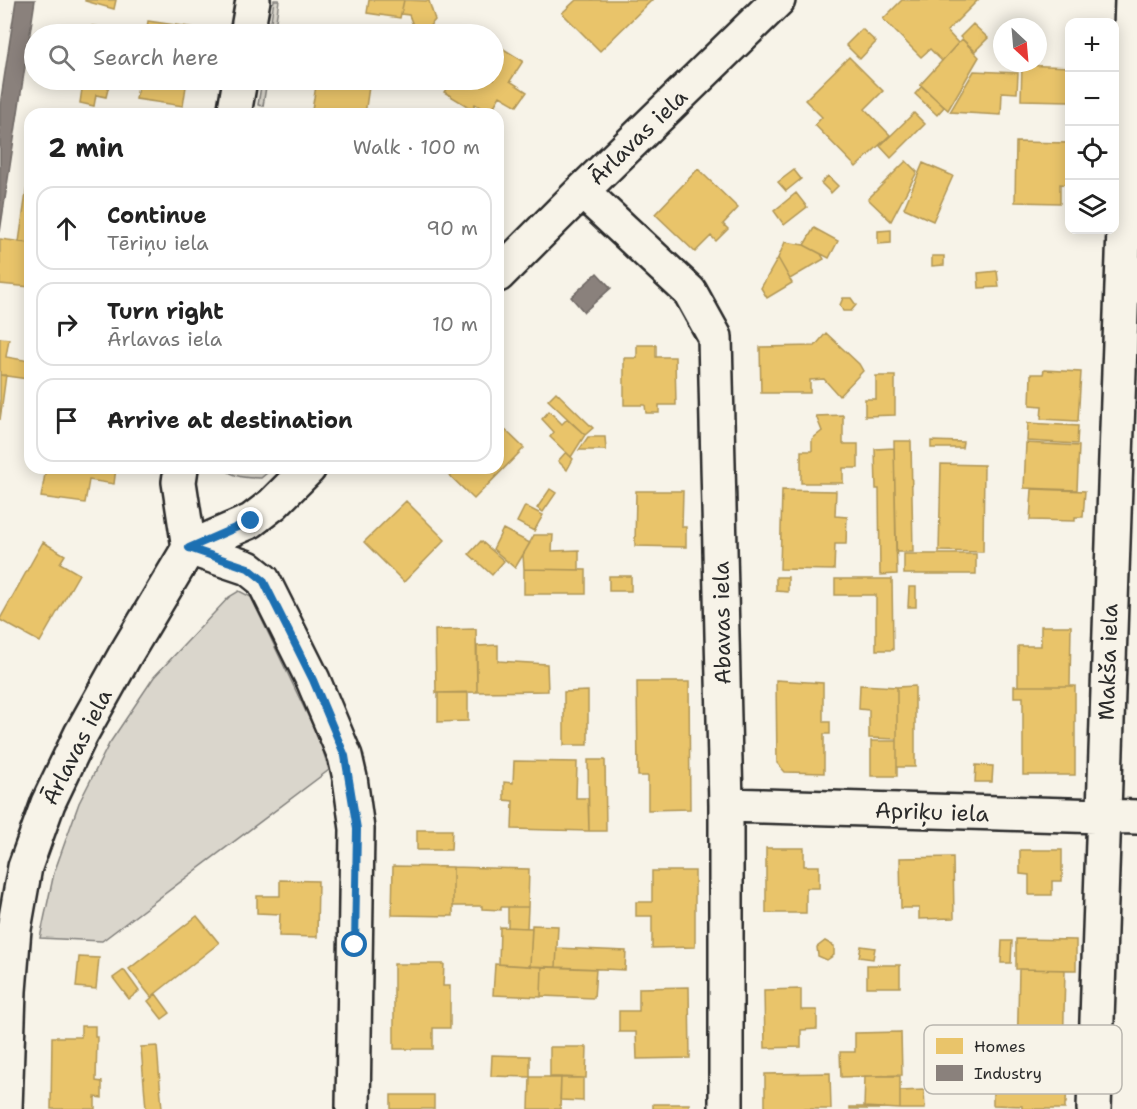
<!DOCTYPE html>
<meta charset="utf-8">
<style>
body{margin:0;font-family:"Shantell Sans",sans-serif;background:#f2f2f2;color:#222}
.controls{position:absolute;right:18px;top:18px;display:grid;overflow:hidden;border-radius:12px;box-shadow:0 3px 15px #0003}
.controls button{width:54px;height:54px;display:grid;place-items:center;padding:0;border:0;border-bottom:2px solid #e0e0e0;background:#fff;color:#222;font:30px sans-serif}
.compass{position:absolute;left:993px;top:18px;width:54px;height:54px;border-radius:50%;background:#fff;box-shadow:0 3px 15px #0003;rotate:154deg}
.stop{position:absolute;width:18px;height:18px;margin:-14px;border:4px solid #1f6fb2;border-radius:50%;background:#fff}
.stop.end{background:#1f6fb2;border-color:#fff;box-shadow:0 2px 6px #0008}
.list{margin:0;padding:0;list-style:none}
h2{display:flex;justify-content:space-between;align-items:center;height:78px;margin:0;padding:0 24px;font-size:26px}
h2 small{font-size:20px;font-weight:400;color:#767676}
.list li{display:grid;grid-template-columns:39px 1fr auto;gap:18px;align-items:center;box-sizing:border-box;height:84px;margin:0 12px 12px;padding:0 12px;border:2px solid #e0e0e0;border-radius:18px}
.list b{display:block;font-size:22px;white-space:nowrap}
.list p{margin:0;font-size:20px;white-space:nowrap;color:#767676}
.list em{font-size:20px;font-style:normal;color:#767676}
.icon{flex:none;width:33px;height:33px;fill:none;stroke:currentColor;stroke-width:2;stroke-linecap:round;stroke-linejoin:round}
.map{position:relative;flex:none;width:1137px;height:1109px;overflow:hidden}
.search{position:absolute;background:#fff;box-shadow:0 3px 15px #0003;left:24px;top:24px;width:480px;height:66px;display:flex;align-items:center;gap:15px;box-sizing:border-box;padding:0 21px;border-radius:33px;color:#767676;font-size:22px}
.panel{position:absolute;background:#fff;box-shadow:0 3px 15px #0003;left:24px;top:108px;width:480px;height:366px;border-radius:18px}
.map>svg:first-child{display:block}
.green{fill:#dad6cc;stroke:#82807c;stroke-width:1.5}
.homes{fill:#e9c46a;stroke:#b09657;stroke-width:1.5}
.industry{fill:#8a817c;stroke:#6e6764;stroke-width:1.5}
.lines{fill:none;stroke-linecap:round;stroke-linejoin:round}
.minor-casing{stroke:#2b2b2b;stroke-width:38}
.tertiary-casing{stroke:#2b2b2b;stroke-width:38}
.minor{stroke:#f7f3e8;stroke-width:33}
.tertiary{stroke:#f7f3e8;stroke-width:33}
.route{stroke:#1f6fb2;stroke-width:8}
.labels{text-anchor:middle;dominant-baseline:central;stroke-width:6;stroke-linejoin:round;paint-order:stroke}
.street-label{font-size:22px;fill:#2b2b2b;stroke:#f7f3e8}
.key{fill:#f7f3e8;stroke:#bab7af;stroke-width:1.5}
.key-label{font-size:16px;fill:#2b2b2b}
</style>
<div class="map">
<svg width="1137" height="1109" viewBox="0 0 1137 1109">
<rect width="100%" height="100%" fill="#f7f3e8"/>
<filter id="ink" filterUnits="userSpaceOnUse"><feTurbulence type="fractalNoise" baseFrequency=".0167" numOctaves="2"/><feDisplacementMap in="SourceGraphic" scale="12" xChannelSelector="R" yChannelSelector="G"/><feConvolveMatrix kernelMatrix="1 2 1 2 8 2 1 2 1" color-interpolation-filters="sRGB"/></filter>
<g filter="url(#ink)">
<path class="green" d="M274 0H279L274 34H269Z
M262 80H267L263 106 258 105Z
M224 468H273L261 478C247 478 234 478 224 468Z
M239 591 251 597 320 741 329 770 102 941 40 938 54 873 79 803 109 744 154 677 229 597Z"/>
<path class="homes" d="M85 0H116L114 9 85 1Z
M369 0H404L400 18 367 13Z
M404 0 429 1 435 20 426 30 414 28 409 15 401 14Z
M576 0H652L600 51 562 13Z
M902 0H978L947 31 958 43 942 61 930 49 921 57 883 19Z
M148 21 195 28 194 34H146Z
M973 24 988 38 975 51 960 37Z
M92 26 109 28 108 34H91Z
M862 29 876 42 860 59 846 45Z
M962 39 979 57 948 110 920 85Z
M494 43 523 61 510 81 527 92 517 106 500 96 490 113 475 104 472 109 444 92 452 80H494Z
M849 57 883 91 865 109 890 135 856 167 815 125 822 117 805 100Z
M1022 65 1070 67V101L1021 100Z
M974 71 1018 73 1017 93 1002 92 1001 115 950 112Z
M77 80H99L98 83 109 85 106 97 96 95 94 106 80 103 83 82 76 81Z
M139 80H187L183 106 136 99Z
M317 80H370L365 114H336L312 110Z
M922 86 944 107 937 115 915 94Z
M914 113 925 124 891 158 880 146Z
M1016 142 1070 143V185L1060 184V203L1015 202Z
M906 161 917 172 891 221 868 199Z
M923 163 953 176 933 221 904 208Z
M698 169 738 208 723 224 728 229 716 241 711 236 695 252 655 214Z
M794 170 801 179 786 191 778 182Z
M828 176 838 186 831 193 821 183Z
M27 186H30V243L19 242Z
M796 193 807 207 784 225 774 211Z
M814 228 838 241 829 258 804 245Z
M891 230V243L878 244V231Z
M0 239 30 243V287L0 284Z
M785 242 804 245 821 254 824 259 790 279 778 258Z
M932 256H944V265L932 266Z
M778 258 792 283 767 298 761 288Z
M997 271 999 287 979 288 978 273Z
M843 298H851L856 305 851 311H843L840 305Z
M826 333 859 364 863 371 839 396 824 379 810 380V393H761L760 347 815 346Z
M0 338 9 339 6 357 30 361 27 379 0 375Z
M637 345H656V357H675L676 405H659V413H646L645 405H624V358H637Z
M1044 370 1081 372 1078 421 1041 419 1042 406 1030 405 1031 374H1043Z
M0 375H6L0 420Z
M28 376 30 377V399L25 398Z
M876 376H895V415L865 416V399H876Z
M556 392 593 428 585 435 548 400Z
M549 411 562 424 567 419 585 435 571 457 550 437 554 432 542 419Z
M843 415V444H858V468H843V483H801V451H812V439L822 431 816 416Z
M498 423 524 448 474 499 442 468H498Z
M1028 423 1078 426 1077 444 1027 441Z
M588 437H605L606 450H579Z
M894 441H911L913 552H896Z
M931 441 963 442 962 448H931Z
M1026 443 1079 446 1077 490 1024 488Z
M894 448 897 574 880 575 879 489H876L875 449Z
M566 452 573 459 567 470 558 461Z
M941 464 984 465 983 552 939 551Z
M46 468H116L114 484 89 480 85 503 41 497Z
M550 489 556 493 543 512 537 508Z
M1032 489 1085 491 1083 517H1075V521L1030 520Z
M782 490 836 491 835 516 847 517 846 544H835L834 570 780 569Z
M636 491H683L682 527H686V547L635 546Z
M406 501 445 540 404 582 364 542Z
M525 506 543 515 534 531 517 522Z
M503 529 530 543 515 568 493 549Z
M534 535H553L552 551 579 550V570L524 569 523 555Z
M481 541 504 561 492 575 469 554Z
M43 542 65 555 60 563 79 574 40 642 0 620V619Z
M904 554H976V574H904Z
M524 569 586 570V594H524Z
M609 576H631V591H609Z
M776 577H788V592L776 591Z
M835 579H892L893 650H876V595H835Z
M909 587H916V607H908Z
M1041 626H1071L1070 686H1018V646H1041Z
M476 629 477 692 436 693 435 630Z
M498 645V661L547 664 548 691 477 692V646Z
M776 680 823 683V722H830V734H824V773L785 772 777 763Z
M637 682H689L690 809 648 810V776H638Z
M860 685 897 687V739L869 738V710L859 709Z
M915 686V767H897V687Z
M1014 686H1075V775H1023V697H1014Z
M588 691V745H564V692Z
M438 693H468V721L438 722Z
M871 741H897V776H871Z
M588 760H605L606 831H589Z
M514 761 577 762 576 798H588L589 831 512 829 513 801 504 800V782L513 783Z
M976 765 993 766 992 782H975Z
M417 830H452L451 850H417Z
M766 848H804V866H819V888H806V913H766Z
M1020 850H1062V881H1052V895H1029V875L1020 874Z
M953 857 954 918 919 919V908H901L900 858Z
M393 866 453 867V916L392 915Z
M453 867 529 869 528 907H501V910L482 909V906H453Z
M652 871H695V947L652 948V916H636V902H652Z
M280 880 318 881 317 937 279 936 280 914 257 913V896H280Z
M508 907H528L527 928 508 927Z
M197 916 219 943 151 997 129 969Z
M532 925 558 926 556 967 530 966Z
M500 927 532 928 530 966 499 964Z
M1016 939 1076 940V970L1016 969Z
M825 941 834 946V955L827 960 818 956 817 947Z
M1002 941H1012L1011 963H1001Z
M861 946 875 948 873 959 859 957Z
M557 948 626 951 625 970 556 967Z
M79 957 99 958 96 989 76 987Z
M394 964H444L443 986H450V1028H433V1049H394Z
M495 964 542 967 541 997 493 995Z
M867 965H900V987H867Z
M542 967 596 969 594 998 541 996Z
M1019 969 1065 970 1063 1059H1017Z
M124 970 139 991 129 999 113 978Z
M689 987 690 1058 637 1059 636 1032H619V1011H639V988Z
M801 989V1010H817V1029L801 1030V1047L765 1048 764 990Z
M156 994 170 1013 162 1019 148 1001Z
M81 1026H95V1037H97L96 1081 102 1082V1098L95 1097V1109H51L52 1037H81Z
M901 1032 902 1075 841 1077 840 1052H855V1033Z
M157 1046 162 1109H146L141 1047Z
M550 1047H587L586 1078H550Z
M492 1055 530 1056V1077L491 1076Z
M830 1073 831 1109H765V1074Z
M865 1076H900V1109L864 1107Z
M530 1077H561L560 1109H529Z
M561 1077 583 1078V1101L560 1100Z
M993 1080 1067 1081 1066 1103H1065V1109H1022V1106L993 1105Z
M924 1090 925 1109H900V1091Z
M391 1095H434V1109H391Z
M653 1104H689V1109H653Z
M850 1107H864L879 1109H850Z"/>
<path class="industry" d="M16 0H35L0 232V105Z
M597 273 611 288 584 312 571 297Z"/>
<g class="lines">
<defs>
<path id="minor" d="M582 191 690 292 715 337 726 805V1109
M498 275 582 191 778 0
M189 548 248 568 263 580 313 680 345 756 350 778 357 829 353 1109
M189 548 251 521 273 504 309 468
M726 805 1137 817
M1094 1109C1104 739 1121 370 1132 0"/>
<path id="tertiary" d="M247 34 253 0
M234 114 240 80
M5 1109 9 991 14 929 25 867 48 803 81 734 124 657 189 548 179 482 181 468"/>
</defs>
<use href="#minor" class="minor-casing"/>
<use href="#tertiary" class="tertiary-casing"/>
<use href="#minor" class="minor"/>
<use href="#tertiary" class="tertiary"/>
</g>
</g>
<g class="lines" filter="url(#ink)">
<path class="route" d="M251 521 189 548 248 568 263 580 313 680 345 756 357 829 355 945"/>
</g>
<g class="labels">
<g class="street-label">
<text transform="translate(638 137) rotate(-44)">Ārlavas iela</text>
<text transform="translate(722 623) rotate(-91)">Abavas iela</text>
<text transform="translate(1108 662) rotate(-88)">Makša iela</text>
<text transform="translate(77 747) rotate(-63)">Ārlavas iela</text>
<text transform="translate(932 812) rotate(2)">Apriķu iela</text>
</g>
</g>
<rect x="924" y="1025" width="198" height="69" rx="9" class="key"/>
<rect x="936" y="1038" width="27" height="16" fill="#e9c46a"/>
<rect x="936" y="1065" width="27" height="16" fill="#8a817c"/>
<g class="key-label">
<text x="974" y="1052">Homes</text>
<text x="974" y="1079">Industry</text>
</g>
</svg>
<div class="controls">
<button>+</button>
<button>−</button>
<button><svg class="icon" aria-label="locate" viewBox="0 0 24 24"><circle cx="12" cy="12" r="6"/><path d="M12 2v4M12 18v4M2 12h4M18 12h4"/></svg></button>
<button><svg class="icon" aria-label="layers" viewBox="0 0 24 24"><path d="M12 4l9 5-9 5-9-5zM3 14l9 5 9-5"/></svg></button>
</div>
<svg class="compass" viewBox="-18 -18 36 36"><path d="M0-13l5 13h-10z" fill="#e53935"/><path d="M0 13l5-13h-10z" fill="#767676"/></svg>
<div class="stop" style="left:355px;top:945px"></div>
<div class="stop end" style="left:251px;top:521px"></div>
<div class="search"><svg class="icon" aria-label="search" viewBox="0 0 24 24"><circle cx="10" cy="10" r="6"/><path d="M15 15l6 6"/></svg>Search here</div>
<section class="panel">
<h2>2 min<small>Walk · 100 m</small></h2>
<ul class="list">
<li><svg class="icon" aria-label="ahead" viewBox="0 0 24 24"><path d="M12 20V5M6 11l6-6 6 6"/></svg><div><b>Continue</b><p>Tēriņu iela</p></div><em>90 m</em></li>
<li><svg class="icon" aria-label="right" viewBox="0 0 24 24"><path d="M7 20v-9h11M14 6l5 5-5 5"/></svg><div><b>Turn right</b><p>Ārlavas iela</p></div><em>10 m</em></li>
<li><svg class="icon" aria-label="arrive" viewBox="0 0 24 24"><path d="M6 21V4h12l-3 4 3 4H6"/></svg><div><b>Arrive at destination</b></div></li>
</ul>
</section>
</div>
